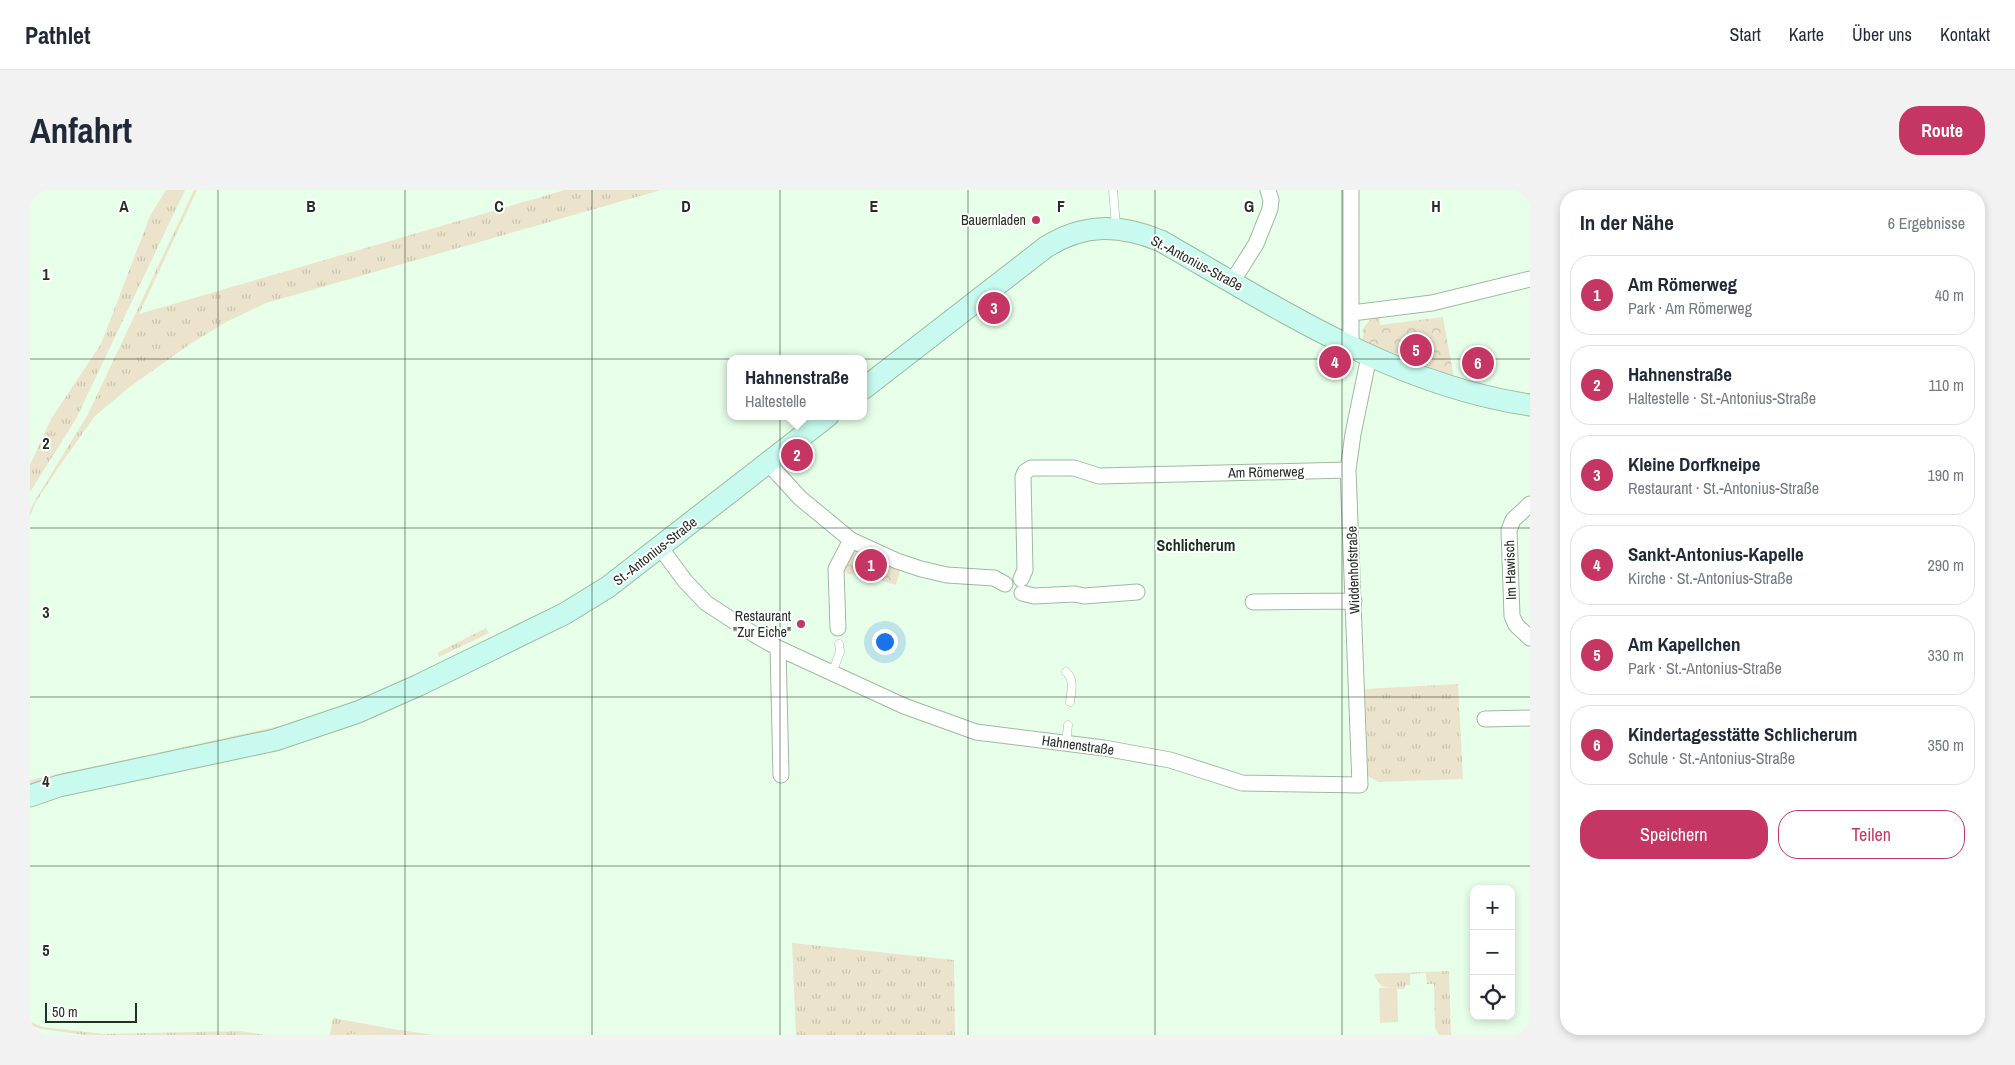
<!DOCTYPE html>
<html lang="de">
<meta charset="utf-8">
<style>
body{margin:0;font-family:"Archivo Narrow",sans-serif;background:#f2f2f3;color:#1f2937}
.controls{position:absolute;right:15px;bottom:15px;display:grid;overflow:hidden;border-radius:10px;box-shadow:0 2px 8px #0003}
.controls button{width:45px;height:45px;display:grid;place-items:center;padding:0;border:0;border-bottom:1px solid #e0e1e3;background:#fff;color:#1f2937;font:25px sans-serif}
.scale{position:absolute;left:15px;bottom:12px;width:92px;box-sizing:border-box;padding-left:5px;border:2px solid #242f25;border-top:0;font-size:14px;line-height:18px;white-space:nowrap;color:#242f25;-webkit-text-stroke:4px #fff;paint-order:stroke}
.you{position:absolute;left:854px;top:451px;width:18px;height:18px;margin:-12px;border:4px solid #fff;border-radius:50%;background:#1a73e8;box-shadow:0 0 0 8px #1a73e833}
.badge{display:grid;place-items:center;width:32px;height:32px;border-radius:50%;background:#c53762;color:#fff;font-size:16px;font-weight:700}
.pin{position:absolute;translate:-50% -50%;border:2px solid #fff;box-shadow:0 1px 5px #0006}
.popup{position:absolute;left:697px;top:165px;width:140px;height:65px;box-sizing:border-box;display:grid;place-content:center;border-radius:10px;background:#fff;filter:drop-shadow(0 1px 4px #0005);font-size:16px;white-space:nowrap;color:#747a83}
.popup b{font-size:19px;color:#1f2937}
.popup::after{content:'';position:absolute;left:50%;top:100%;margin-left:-10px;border:10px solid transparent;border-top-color:#fff}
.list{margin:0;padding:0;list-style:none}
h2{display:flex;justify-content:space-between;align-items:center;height:65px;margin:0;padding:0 20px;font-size:21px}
h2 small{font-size:16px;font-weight:400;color:#747a83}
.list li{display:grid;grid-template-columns:32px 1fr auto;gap:15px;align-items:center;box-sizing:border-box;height:80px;margin:0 10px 10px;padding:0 10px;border:1px solid #e0e1e3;border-radius:20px}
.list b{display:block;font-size:19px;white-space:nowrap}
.list p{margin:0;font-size:16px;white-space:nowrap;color:#747a83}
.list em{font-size:16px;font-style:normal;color:#747a83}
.actions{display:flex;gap:10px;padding:15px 20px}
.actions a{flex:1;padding:11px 0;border:1px solid #c53762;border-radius:20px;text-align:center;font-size:18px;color:#c53762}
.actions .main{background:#c53762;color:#fff}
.icon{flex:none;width:28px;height:28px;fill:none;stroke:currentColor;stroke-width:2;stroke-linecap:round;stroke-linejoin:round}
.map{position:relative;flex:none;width:1500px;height:845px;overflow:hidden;border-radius:20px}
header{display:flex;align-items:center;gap:30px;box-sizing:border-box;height:70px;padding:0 25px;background:#fff;border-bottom:1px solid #e0e1e3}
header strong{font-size:24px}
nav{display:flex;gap:28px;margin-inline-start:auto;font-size:18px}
.intro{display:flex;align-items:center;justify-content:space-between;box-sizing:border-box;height:120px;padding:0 30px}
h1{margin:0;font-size:35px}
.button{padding:12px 22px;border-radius:20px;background:#c53762;color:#fff;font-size:18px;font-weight:700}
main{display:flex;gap:30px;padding:0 30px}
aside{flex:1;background:#fff;border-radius:20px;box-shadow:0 2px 8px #0003}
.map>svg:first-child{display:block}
.grass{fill:url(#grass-tufts)}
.forest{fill:url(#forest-crowns)}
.garden{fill:#ebe3cc}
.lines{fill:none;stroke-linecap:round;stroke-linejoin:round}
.lane-casing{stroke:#9ebaa0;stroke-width:9}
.street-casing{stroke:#9ebaa0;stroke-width:17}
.secondary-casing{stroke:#9ebaa0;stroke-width:23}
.lane{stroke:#fff;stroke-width:8}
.street{stroke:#fff;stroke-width:15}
.secondary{stroke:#c8faef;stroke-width:21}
.grid{fill:none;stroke:#242f25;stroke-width:1;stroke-opacity:0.55}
.poi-dot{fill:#c53762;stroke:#fff;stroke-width:2}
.labels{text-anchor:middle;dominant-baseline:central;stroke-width:4;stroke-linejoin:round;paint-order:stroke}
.poi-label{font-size:14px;fill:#242f25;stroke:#fff;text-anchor:end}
.street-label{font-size:14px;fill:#242f25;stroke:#fff}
.quarter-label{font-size:16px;font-weight:bold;fill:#19311c;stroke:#fff}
.grid-label{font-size:16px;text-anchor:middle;font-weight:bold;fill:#242f25;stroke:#fff;stroke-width:4;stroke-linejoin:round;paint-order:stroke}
</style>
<header>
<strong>Pathlet</strong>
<nav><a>Start</a><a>Karte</a><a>Über uns</a><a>Kontakt</a></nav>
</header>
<div class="intro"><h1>Anfahrt</h1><a class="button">Route</a></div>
<main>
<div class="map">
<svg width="1500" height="845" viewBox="0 0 1500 845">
<defs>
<pattern id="grass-tufts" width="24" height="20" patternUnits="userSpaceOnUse" patternTransform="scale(1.25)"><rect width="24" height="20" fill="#ebe3cc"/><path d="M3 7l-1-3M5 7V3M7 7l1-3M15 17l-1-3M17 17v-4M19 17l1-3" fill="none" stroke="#c9c3af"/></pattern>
<pattern id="forest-crowns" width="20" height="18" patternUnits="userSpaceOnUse" patternTransform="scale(1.25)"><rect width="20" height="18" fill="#ebe3cc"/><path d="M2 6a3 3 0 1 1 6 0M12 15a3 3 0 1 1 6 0" fill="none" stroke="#c9c3af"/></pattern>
</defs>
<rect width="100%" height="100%" fill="#e7ffe9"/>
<path class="grass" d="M136 0H155L46 229 0 302V275L21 229 71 154 120 26Z
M164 0H167L109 124 535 0H631L236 113 196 132 160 154 101 196 65 226 28 278 6 312 0 326V320L7 307 58 224Z
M456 438 459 443 409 467 407 463Z
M1428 494 1433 589 1348 592 1338 586 1335 499Z
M249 536V542L129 567 127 563Z
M113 566 117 568 0 599V590Z
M762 753 924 770 925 845H766Z
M1419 781 1421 845H1409L1405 838 1404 794H1397L1396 783 1380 784V795H1376L1374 799H1367L1366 797C1353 798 1350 798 1344 784Z
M303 828 363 839 317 845H300Z
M0 832 13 837 74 844 210 841 235 845H55L11 839 0 835Z"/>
<path class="forest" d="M1349 126 1350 135 1413 127 1424 189 1388 171 1331 152 1334 144 1332 142C1336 133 1339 129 1349 126Z
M823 355 871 378 866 395 834 385 818 384 813 380Z
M363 839 404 845H317Z"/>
<path class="garden" d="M1367 797 1368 832 1350 833 1349 798Z"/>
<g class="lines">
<defs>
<path id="lane" d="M1083 0 1086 36
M1036 482C1045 489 1041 502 1040 512
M802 483 810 462 809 454
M1036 553 1038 535"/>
<path id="street" d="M1202 92 1226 54 1240 19 1241 10 1238 0
M1322 123 1402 113 1500 89
M1321 158V0
M738 273 770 308 821 350 867 371 891 379 917 385 964 388 975 394
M1500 314 1483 330 1479 340 1482 426 1486 435 1500 448
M630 357 655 391 676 413 725 445 748 458 874 516 946 542 1074 558 1140 570 1212 593 1330 595 1318 280 1323 244 1339 166
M991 389 995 380 993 287 995 282 1001 278H1044L1069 286 1318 280
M992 403 1004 406 1045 404 1054 406 1107 402
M1223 412 1324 411
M808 438 806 379 821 350
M748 458 751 585
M1455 529 1500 528"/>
<path id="secondary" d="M833 199 1016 57C1054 33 1090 34 1131 51 1248 118 1364 195 1500 215
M0 606 29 596 245 550 328 522 389 495 534 424 578 397 798 226"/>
</defs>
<use href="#lane" class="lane-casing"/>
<use href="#street" class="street-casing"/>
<use href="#secondary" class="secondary-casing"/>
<use href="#lane" class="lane"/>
<use href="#street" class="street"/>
<use href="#secondary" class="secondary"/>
</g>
<path class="grid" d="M188 0V845M375 0V845M562 0V845M750 0V845M938 0V845M1125 0V845M1312 0V845M0 169H1500M0 338H1500M0 507H1500M0 676H1500"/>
<g class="poi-dot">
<circle cx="1006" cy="30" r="5"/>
<circle cx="771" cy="434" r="5"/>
</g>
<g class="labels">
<g class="poi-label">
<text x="996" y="30">Bauernladen</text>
<text x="761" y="426">Restaurant<tspan x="761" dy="16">"Zur Eiche"</tspan></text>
</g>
<g class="street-label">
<text transform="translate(1167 73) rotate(28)">St.-Antonius-Straße</text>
<text transform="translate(1236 282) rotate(-1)">Am Römerweg</text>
<text transform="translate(625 361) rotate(-38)">St.-Antonius-Straße</text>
<text transform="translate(1323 380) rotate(-92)">Widdenhofstraße</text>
<text transform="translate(1480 380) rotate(-92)">Im Hawisch</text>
<text transform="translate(1048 555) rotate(8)">Hahnenstraße</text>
</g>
<g class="quarter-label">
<text x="1166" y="355">Schlicherum</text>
</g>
</g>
<g class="grid-label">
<text x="94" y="22">A</text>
<text x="281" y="22">B</text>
<text x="469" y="22">C</text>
<text x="656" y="22">D</text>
<text x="844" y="22">E</text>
<text x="1031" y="22">F</text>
<text x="1219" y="22">G</text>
<text x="1406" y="22">H</text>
<text x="16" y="90">1</text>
<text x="16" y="259">2</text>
<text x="16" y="428">3</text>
<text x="16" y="597">4</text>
<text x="16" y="766">5</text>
</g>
</svg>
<div class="controls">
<button>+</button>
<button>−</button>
<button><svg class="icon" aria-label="locate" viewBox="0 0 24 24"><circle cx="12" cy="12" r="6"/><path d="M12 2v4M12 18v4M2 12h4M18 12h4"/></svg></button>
</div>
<div class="scale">50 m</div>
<div class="you"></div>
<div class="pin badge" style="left:841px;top:375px">1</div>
<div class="pin badge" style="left:767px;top:265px">2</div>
<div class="popup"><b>Hahnenstraße</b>Haltestelle</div>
<div class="pin badge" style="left:964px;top:118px">3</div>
<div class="pin badge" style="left:1305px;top:172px">4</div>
<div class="pin badge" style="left:1386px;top:160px">5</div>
<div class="pin badge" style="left:1448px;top:173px">6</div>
</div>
<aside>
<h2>In der Nähe<small>6 Ergebnisse</small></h2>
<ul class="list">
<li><span class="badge">1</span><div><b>Am Römerweg</b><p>Park · Am Römerweg</p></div><em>40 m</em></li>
<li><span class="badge">2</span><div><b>Hahnenstraße</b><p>Haltestelle · St.-Antonius-Straße</p></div><em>110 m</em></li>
<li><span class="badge">3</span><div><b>Kleine Dorfkneipe</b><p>Restaurant · St.-Antonius-Straße</p></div><em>190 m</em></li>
<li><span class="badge">4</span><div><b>Sankt-Antonius-Kapelle</b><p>Kirche · St.-Antonius-Straße</p></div><em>290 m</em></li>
<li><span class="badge">5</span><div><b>Am Kapellchen</b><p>Park · St.-Antonius-Straße</p></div><em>330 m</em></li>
<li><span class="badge">6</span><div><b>Kindertagesstätte Schlicherum</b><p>Schule · St.-Antonius-Straße</p></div><em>350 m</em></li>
</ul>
<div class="actions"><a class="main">Speichern</a><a>Teilen</a></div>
</aside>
</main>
